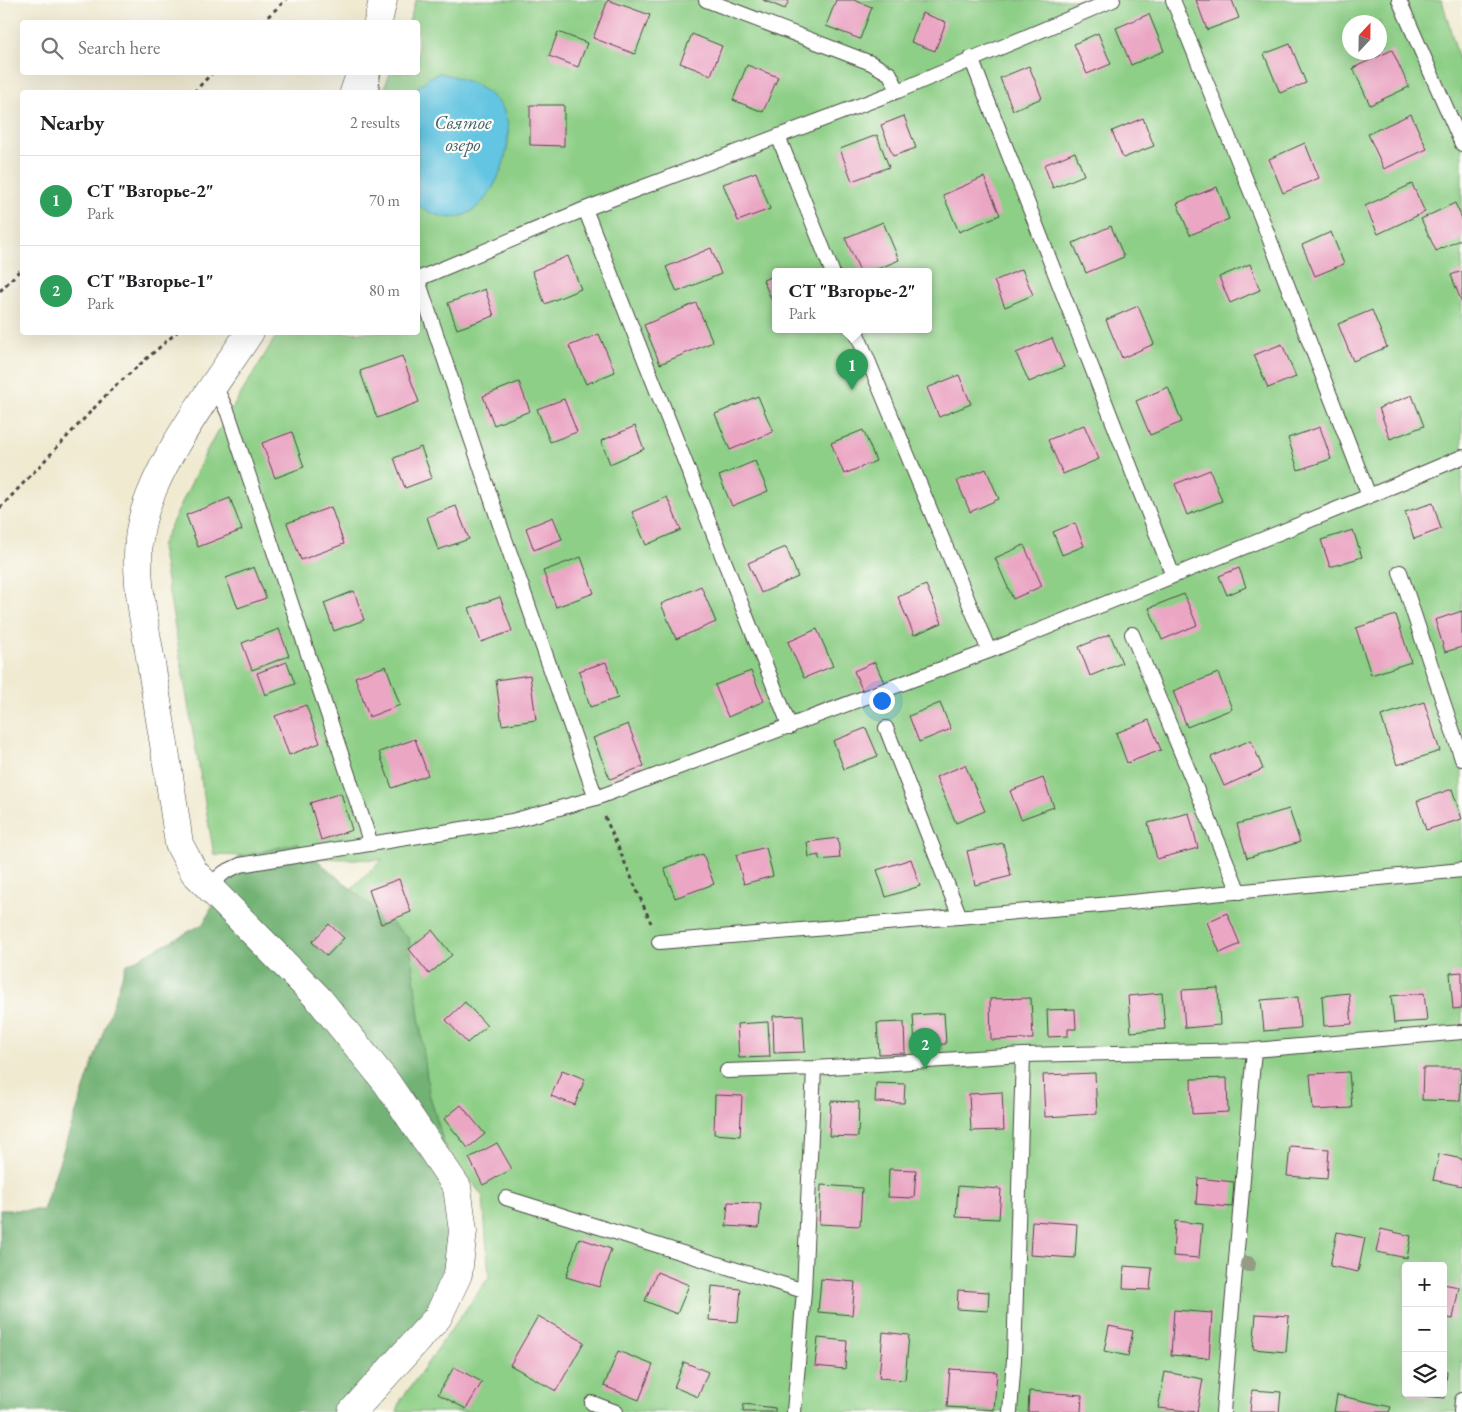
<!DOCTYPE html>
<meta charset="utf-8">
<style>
body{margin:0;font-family:"EB Garamond",serif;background:#f2f2f2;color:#202124}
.controls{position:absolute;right:15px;bottom:15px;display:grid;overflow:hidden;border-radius:5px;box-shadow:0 5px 20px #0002}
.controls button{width:45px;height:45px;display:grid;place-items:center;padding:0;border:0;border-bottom:1px solid #e0e0e0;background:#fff;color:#202124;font:25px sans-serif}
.compass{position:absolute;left:1342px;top:15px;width:45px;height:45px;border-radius:50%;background:#fff;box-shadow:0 5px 20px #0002;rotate:22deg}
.you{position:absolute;left:881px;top:700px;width:18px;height:18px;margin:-12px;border:4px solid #fff;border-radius:50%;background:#1a73e8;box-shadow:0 0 0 8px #1a73e833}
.badge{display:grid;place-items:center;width:32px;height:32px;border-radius:50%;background:#0b8043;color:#fff;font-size:16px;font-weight:700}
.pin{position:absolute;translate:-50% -41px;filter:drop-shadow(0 1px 2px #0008)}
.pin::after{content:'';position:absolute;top:26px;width:18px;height:15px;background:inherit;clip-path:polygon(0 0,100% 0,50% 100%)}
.popup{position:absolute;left:772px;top:268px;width:160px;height:65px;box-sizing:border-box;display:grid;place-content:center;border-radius:5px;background:#fff;filter:drop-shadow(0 1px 4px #0005);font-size:16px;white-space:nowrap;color:#757577}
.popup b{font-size:19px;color:#202124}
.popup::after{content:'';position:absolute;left:50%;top:100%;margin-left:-10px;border:10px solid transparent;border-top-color:#fff}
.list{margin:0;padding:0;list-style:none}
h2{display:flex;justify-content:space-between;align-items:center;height:65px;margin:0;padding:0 20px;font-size:21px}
h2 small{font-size:16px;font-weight:400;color:#757577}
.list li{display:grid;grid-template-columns:32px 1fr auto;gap:15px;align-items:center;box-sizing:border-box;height:90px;padding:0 20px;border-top:1px solid #e0e0e0}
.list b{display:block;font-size:19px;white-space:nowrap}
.list p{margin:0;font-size:16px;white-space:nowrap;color:#757577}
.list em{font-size:16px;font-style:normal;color:#757577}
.icon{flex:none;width:28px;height:28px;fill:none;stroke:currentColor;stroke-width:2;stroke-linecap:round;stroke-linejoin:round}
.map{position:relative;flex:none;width:1462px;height:1412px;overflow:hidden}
.search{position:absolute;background:#fff;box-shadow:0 5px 20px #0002;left:20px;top:20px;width:400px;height:55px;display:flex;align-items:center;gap:12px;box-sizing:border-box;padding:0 18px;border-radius:5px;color:#757577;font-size:19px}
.panel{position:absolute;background:#fff;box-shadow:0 5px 20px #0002;left:20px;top:90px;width:400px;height:245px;border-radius:5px}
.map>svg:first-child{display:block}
.green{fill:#8ecf87;stroke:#5c7d59;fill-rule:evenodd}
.forest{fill:#72b274;stroke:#4e6e50}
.water{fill:#63c5e1;stroke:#477886}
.building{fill:#eba6c4}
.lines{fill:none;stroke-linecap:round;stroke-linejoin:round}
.lane-casing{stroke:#494844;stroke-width:16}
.street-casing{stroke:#494844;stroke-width:29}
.path{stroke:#494844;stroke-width:3;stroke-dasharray:4 4;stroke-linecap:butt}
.lane{stroke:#fff;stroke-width:14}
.street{stroke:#fff;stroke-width:28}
.tree{fill:#949c85}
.labels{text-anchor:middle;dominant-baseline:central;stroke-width:4.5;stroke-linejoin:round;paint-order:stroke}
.water-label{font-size:19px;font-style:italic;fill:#3f616b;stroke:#fdfcf7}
</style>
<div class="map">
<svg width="1462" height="1412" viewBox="0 0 1462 1412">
<rect width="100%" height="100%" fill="#fdfcf7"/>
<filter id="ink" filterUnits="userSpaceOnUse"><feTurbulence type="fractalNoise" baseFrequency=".02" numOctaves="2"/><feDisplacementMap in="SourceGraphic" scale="10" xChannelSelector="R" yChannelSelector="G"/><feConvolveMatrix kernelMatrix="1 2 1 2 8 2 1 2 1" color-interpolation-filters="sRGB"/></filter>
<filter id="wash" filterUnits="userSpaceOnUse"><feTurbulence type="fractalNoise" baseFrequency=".0096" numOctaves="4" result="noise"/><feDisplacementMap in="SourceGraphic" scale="20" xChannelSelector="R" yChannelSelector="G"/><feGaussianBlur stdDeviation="1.12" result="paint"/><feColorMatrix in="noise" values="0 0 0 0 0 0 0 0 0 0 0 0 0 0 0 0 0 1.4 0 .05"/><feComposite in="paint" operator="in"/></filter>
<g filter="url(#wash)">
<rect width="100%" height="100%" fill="#f0ead1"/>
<path class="green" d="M416 0H1442L1462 71V1412H397L401 1400 489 1277 483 1197 294 941 382 860 214 855 161 546 208 448 278 333 418 332V92H383L390 73 418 72V22H409ZM1350 22H1380V52H1350ZM776 271H928V329H776ZM1406 1266H1443V1393H1406Z"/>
<path class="forest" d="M297 843 409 938 429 1093 457 1187 458 1274 352 1412H0V1210H43L126 965 203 924 239 857Z"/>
<path class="water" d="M440 73C462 78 489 87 502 108 521 138 494 210 458 217 444 220 429 212 418 206V92H412L430 77Z"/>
<g id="blocks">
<path class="building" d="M608 0 650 15 635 54 593 38Z
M763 0H789L785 9Z
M836 0H854L872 7 860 39 826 26Z
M1196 0H1232L1239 18 1207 30Z
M922 13 946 22 935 51 911 42Z
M1149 14 1164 51 1131 65 1116 28Z
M558 32 587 43 578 67 549 56Z
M1098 33 1111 64 1087 74 1074 44Z
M692 34 722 46 711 75 680 63Z
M1290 44 1306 83 1280 93 1264 54Z
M1392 50 1409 87 1370 105 1353 68Z
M747 65 778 77 763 112 733 100Z
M1029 66 1042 98 1013 110 1000 78Z
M530 105H564V146L530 145Z
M1411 114 1427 149 1384 169 1368 134Z
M904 116 916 148 893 156 881 125Z
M1143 118 1154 146 1123 158 1112 131Z
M877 135 889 167 852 181 840 149Z
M1305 143 1319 178 1283 193 1269 159Z
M1075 152 1084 175 1053 188 1044 165Z
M756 172 770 209 738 221 723 184Z
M984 177 1000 215 959 232 943 195Z
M1412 184 1425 212 1378 234 1365 206Z
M1217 187 1229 219 1190 235 1177 203Z
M1455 203 1462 218V239L1436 251 1421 219Z
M883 222 899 260 873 271H860L845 238Z
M1111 226 1124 257 1086 273 1073 243Z
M1331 232 1344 264 1315 276 1302 245Z
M711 248 721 274 677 292 666 267Z
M568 256 581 289 545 304 532 271Z
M1250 264 1260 290 1230 303 1219 277Z
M1022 269 1033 295 1005 307 994 281Z
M1462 271V303L1451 275Z
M776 275V310L763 280Z
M485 289 494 316 457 329 448 303Z
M696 303 713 342 660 364 644 325Z
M1138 306 1154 344 1122 358 1106 320Z
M1372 310 1387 347 1353 361 1338 324Z
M599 334 615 372 586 384 569 346Z
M1052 338 1064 367 1029 382 1016 353Z
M1282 344 1296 377 1268 388 1254 355Z
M402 356 419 402 377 418 360 371Z
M959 375 971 404 939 417 927 388Z
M519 382 530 411 494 425 483 396Z
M1168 387 1182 422 1150 435 1136 401Z
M1412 395 1424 426 1390 439 1379 408Z
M758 396 773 432 730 450 715 414Z
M564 399 577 432 550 442 537 409Z
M1084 425 1099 459 1063 474 1048 440Z
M635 426 644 449 610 464 601 441Z
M1320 427 1331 459 1298 470 1288 438Z
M863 430 876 461 844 474 831 443Z
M292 432 304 467 275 478 262 443Z
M421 447 432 478 405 488 394 458Z
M755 461 768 491 732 506 719 476Z
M986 469 999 499 970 512 957 481Z
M1210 470 1222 501 1187 515 1175 484Z
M667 497 681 530 646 545 632 512Z
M230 498 242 530 198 547 186 515Z
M1433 503 1441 529 1414 539 1405 512Z
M456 506 469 539 438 550 427 517Z
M331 507 344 544 301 560 287 523Z
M553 517 562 539 534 550 526 528Z
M1075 523 1084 546 1062 555 1053 532Z
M1353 530 1362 557 1330 567 1321 540Z
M1024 545 1042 586 1013 599 995 558Z
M786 547 798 577 761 593 748 563Z
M581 557 594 593 556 607 543 571Z
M254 567 266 598 238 608 226 578Z
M1239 568 1246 587 1227 595 1219 576Z
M926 585 942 623 914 635 898 597Z
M701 586 716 622 676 639 661 604Z
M354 591 364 620 334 631 324 603Z
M1184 594 1197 625 1162 640 1149 608Z
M500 597 512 631 481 642 469 608Z
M1462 611V647L1445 652 1435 620Z
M1396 615 1411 662 1371 675 1356 628Z
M279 629 289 656 252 670 242 643Z
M817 629 833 666 804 678 788 642Z
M1110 634 1122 663 1090 676 1079 647Z
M287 662 295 684 265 695 257 673Z
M606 662 618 698 590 707 579 671Z
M875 662 885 685 864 694 854 671Z
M386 666 400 705 369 717 355 677Z
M751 671 764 701 728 717 715 685Z
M1218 673 1232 709 1187 727 1173 691Z
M530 675 536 720 502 725 496 680Z
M1424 702 1440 751 1397 765 1381 716Z
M940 703 951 729 919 742 909 716Z
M306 705 320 743 289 755 275 716Z
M1149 720 1161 750 1127 763 1116 733Z
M628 724 644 766 610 779 593 738Z
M866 728 878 756 844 769 833 741Z
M415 739 428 775 392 788 379 752Z
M1251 740 1263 769 1224 786 1211 757Z
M965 765 985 811 956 823 936 777Z
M1043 778 1054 807 1021 819 1010 791Z
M1452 789 1462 819 1426 830 1417 801Z
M341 793 352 830 321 840 310 803Z
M1289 809 1300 842 1247 858 1237 824Z
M1189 813 1198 848 1157 859 1148 823Z
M838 838 840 858 819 860V855L809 857 807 842Z
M1003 843 1011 876 975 885 967 851Z
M766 847 773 876 744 884 736 855Z
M703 854 714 884 675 898 664 868Z
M911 859 920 886 886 897 877 870Z
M399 879 411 912 381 924 369 890Z
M1227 913 1240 944 1220 953 1207 922Z
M329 924 344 938 327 956 312 942Z
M432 930 452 955 429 974 409 949Z
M1462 972V1008L1453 1009 1450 973Z
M1218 988 1220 1025 1185 1028 1182 990Z
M1162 993 1165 1029 1131 1032 1128 996Z
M1349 993 1352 1024 1324 1026 1322 996Z
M1424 993 1427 1021 1394 1023 1391 996Z
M1298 997 1300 1028 1264 1031 1261 1000Z
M1031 998 1033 1039 991 1040 990 999Z
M465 1002 487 1026 467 1043 446 1020Z
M1075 1009 1076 1029H1068V1036L1048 1037 1047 1010Z
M944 1013 946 1044 915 1045 913 1015Z
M803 1015 805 1052 774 1053 773 1016Z
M768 1022 770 1057 739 1058 737 1024Z
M904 1022 905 1053 879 1054 877 1023Z
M1423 1068H1461L1460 1101 1422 1100Z
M562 1070 585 1079 575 1105 551 1096Z
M1349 1072 1352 1108 1313 1110 1310 1074Z
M1095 1073 1097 1114 1045 1117 1043 1075Z
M1227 1078 1228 1112 1192 1114 1191 1079Z
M876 1083 905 1084 904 1103 875 1102Z
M1002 1092 1004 1130 971 1131 969 1094Z
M715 1095 742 1096 740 1136 714 1134Z
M831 1101 859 1102 858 1137 829 1136Z
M461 1105 485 1134 468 1148 444 1119Z
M497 1143 512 1169 483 1185 469 1158Z
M1290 1146 1329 1149 1327 1179 1287 1176Z
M1439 1154 1462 1159V1186L1433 1180Z
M889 1169 916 1170 914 1198 888 1197Z
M1198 1178 1234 1182 1232 1207 1196 1204Z
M821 1185 862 1188 860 1226 819 1224Z
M958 1186 1001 1189 999 1219 956 1217Z
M728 1202 761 1203 759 1228 726 1226Z
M1032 1221 1077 1224 1075 1258 1030 1255Z
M1175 1221 1202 1224 1199 1258 1173 1256Z
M1381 1229 1411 1236 1407 1258 1376 1252Z
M1337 1232 1365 1238 1358 1272 1330 1266Z
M579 1238 611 1249 599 1287 566 1277Z
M1124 1266 1152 1268 1150 1290 1123 1289Z
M657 1272 689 1285 677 1314 645 1301Z
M821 1279 855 1282 852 1315 818 1312Z
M1443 1284 1459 1287 1453 1319 1443 1317Z
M712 1286 741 1289 738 1322 709 1320Z
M958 1290 989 1292 988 1311 957 1309Z
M1174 1310 1212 1313 1209 1358 1171 1355Z
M1256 1314 1289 1316 1286 1352 1253 1349Z
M538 1316 584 1342 556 1391 510 1365Z
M1109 1326 1133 1331 1128 1356 1104 1351Z
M883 1332 909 1335 905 1380 879 1378Z
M818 1338 847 1341 845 1369 815 1366Z
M618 1351 653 1365 639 1400 604 1386Z
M684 1362 708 1372 698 1397 674 1387Z
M454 1367 482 1382 466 1409 438 1394Z
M950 1369 997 1372 994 1410 947 1407Z
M1443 1370 1447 1371 1445 1398 1409 1395V1393H1443Z
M1165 1372 1203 1379 1197 1412 1158 1408Z
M1252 1390 1281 1392 1279 1412H1250Z
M1029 1391 1082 1395 1081 1412H1028Z
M1337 1395 1391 1407 1389 1412H1334Z
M744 1404 775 1408V1412H743Z"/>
</g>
</g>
<g filter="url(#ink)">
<use href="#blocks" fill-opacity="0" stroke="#494844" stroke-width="1"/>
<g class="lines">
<defs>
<path id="lane" d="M706 0 871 63 890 74 898 91
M1173 0 1261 217 1369 496 1462 457
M1399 0 1462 144
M971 58 1173 576
M371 92 373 72
M778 136 832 271
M585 209 790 727
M418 279 585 209 898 91 1113 0
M418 280 499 522 596 798
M215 386 228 413 371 844
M1400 572 1462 759
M1132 634 1239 892
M989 651 1369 496
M886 728 960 917
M209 885 225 872 240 865 512 821 596 798 989 651 855 329
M659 942 1100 905 1462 870
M727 1071 814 1068 1023 1055 1254 1050 1462 1032
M506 1198 804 1291
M592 1403 616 1412
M794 1412 804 1291 814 1068
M1010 1412 1014 1359 1023 1055
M1223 1412 1254 1050
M1461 1412 1462 1400"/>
<path id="street" d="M378 22 383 0
M354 92 361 72
M250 332C215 385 153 465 141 526 132 572 145 623 152 669 161 727 171 785 179 844L194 872 319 999 387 1083 457 1187 463 1231 458 1274 438 1317 352 1412"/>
</defs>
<use href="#lane" class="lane-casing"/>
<use href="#street" class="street-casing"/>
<path class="path" d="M262 22 286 0
M194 92 213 72
M0 291 22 268
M0 508 112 389 177 332
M605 817 651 923"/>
<use href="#lane" class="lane"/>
<use href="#street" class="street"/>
</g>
<circle class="tree" cx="1248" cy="1264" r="8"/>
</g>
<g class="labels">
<g class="water-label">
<text x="463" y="122">Святое<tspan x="463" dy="22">озеро</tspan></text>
</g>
</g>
</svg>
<div class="controls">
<button>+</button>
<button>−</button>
<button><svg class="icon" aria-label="layers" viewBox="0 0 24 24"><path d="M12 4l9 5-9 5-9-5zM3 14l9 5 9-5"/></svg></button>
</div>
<svg class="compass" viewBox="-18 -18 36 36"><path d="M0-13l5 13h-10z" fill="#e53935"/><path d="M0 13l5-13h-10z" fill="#757577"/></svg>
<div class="you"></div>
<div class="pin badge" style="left:852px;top:390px;background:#2e9e5b">1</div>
<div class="popup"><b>СТ &quot;Взгорье-2&quot;</b>Park</div>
<div class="pin badge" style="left:925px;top:1069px;background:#2e9e5b">2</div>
<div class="search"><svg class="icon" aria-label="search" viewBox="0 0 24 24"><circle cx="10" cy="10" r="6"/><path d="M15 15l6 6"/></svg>Search here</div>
<section class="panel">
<h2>Nearby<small>2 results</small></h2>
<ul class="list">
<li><span class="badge" style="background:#2e9e5b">1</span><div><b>СТ &quot;Взгорье-2&quot;</b><p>Park</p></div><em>70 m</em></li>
<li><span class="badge" style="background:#2e9e5b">2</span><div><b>СТ &quot;Взгорье-1&quot;</b><p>Park</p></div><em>80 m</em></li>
</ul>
</section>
</div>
